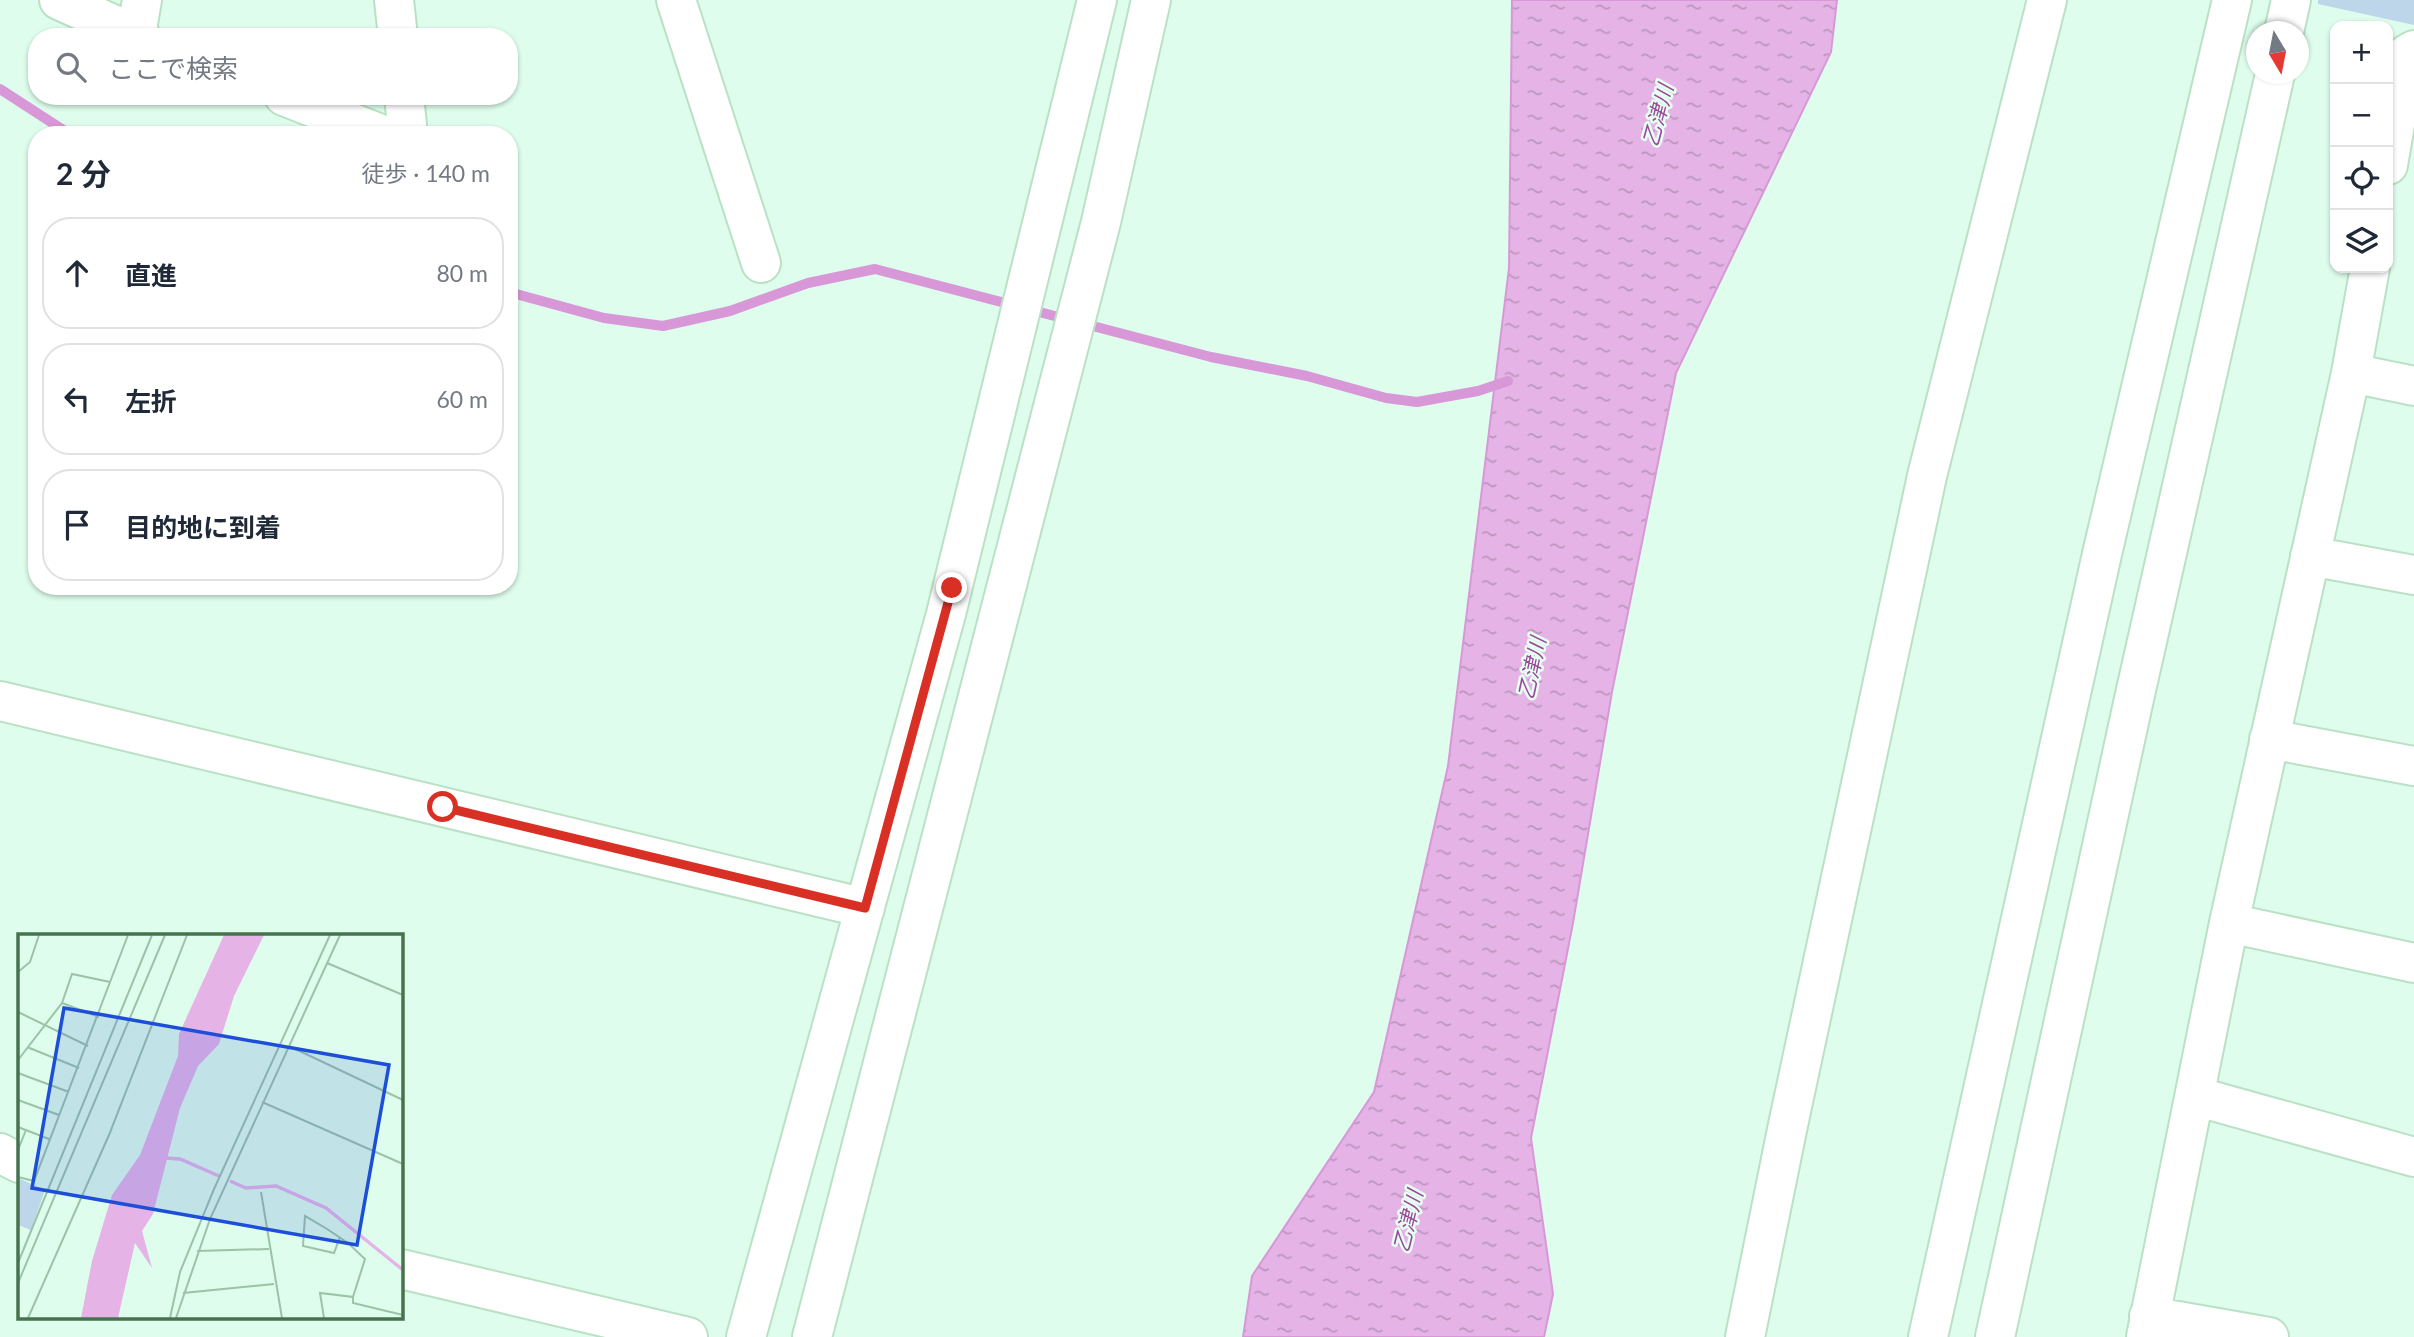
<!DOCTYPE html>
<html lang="ja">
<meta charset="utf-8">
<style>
body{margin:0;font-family:Lato,"Noto Sans JP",sans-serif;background:#f6f6f7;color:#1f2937}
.controls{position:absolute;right:21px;top:21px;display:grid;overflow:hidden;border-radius:14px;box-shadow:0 2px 5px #0004}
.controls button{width:63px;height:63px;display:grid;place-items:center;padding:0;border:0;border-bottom:2px solid #e0e1e3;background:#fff;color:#1f2937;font:35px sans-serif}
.compass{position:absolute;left:2246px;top:21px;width:63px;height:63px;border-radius:50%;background:#fff;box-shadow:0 2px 5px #0004;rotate:170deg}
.stop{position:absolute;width:21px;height:21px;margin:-16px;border:5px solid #d93025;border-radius:50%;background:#fff}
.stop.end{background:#d93025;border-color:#fff;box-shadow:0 2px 7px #0008}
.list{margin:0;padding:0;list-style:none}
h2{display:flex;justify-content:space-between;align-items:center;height:91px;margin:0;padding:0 28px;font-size:30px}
h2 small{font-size:23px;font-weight:400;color:#747a83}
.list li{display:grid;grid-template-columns:46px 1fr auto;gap:21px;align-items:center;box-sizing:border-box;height:112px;margin:0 14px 14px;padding:0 14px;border:2px solid #e0e1e3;border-radius:28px}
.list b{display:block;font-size:26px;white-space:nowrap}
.list em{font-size:23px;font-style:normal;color:#747a83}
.icon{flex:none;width:38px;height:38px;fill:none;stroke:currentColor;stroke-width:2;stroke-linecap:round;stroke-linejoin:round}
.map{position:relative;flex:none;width:2414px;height:1337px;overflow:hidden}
.search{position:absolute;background:#fff;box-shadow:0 2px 5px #0004;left:28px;top:28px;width:490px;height:77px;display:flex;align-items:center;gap:18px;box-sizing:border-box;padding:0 24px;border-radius:28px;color:#747a83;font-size:26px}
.panel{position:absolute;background:#fff;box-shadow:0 2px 5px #0004;left:28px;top:126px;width:490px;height:469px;border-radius:28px}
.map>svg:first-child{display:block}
.park{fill:#bdd6ea}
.water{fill:url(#water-ripples);stroke:#d898d8;stroke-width:2}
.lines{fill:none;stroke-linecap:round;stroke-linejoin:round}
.stream{stroke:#d898d8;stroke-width:10}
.minor-casing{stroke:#bae1c6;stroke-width:42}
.minor{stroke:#fff;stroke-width:38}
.route{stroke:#d93025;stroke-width:9}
.labels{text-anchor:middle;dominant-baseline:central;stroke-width:5;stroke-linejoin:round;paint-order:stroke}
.water-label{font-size:21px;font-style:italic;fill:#9d479c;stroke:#e5fff0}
.inset-river{fill:none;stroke:#e5b3e6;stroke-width:3.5}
.inset-road{fill:none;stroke:#9cc2a8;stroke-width:2}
.view{fill:#1d4ed8;fill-opacity:0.15;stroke:#1d4ed8;stroke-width:3.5}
.inset-edge{fill:none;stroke:#46734e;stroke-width:3.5}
</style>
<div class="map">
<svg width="2414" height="1337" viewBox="0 0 2414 1337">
<defs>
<pattern id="water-ripples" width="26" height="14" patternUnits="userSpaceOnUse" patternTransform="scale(1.75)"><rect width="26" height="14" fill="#e5b3e6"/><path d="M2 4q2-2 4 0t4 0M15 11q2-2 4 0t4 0" fill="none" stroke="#bb96bd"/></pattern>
</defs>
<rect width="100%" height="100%" fill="#defdec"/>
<path class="park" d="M2318 0H2414V25L2318 4Z"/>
<path class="water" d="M1512 0H1837L1831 52 1676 373 1612 692 1573 923 1531 1138 1553 1294 1544 1337H1243L1252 1276 1374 1092 1448 766 1509 268Z"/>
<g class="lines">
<path class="stream" d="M0 89 71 135
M509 292 604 318 663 326 730 311 808 283 875 269 1211 357 1307 376 1386 398 1417 402 1478 391 1508 381"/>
<defs>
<path id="minor" d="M59 0 141 37
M394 0 398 37
M676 0 761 263
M2284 32 2291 0
M136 35 142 0
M284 96 383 135
M404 96 408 135
M2388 165 2407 54 2414 50
M2351 373 2414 386
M2310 556 2414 575
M0 701 865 908
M2269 739 2414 766
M2229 923 2414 963
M2195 1096 2414 1157
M0 1153 19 1163
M401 1269 688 1337
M2149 1316 2269 1337
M746 1337 946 614 1097 0
M812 1337 1101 222 1151 0
M1745 1337 1788 1125 1927 476 2047 0
M1928 1337 2102 554 2232 0
M1995 1337 2134 699 2275 74
M2146 1337 2229 923 2351 373 2370 268"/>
</defs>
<use href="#minor" class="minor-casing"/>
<use href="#minor" class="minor"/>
</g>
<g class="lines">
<path class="route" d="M443 807 865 908 952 588"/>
</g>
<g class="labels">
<g class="water-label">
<text transform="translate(1657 115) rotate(-75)">乙津川</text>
<text transform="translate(1531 668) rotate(-78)">乙津川</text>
<text transform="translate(1407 1221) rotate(-76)">乙津川</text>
</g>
</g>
<g transform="translate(18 934)">
<rect width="385" height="385" fill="#defdec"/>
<path d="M0 244 27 256 13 296 0 291Z" fill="#bdd6ea"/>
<path d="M206 1H246L216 62 201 110 180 132 162 174 135 280 124 297 134 334 117 309 100 384H63L74 327 94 261 122 221 160 122 161 100Z" fill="#e5b3e6"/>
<path class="inset-river" d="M147 224 162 225 201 242M212 247 228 254 258 252 308 274 385 336"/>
<path class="inset-road" d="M309 29 385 61M0 38 12 28 21 1M44 69 81 83M0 78 70 112M271 112 385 166M9 113 61 134M0 126 44 69 54 40 92 48M0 139 51 158M0 166 41 181M244 168 385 230M0 193 31 205M0 216 8 196M0 243 16 247 110 1M243 258 264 384M322 303 316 319 285 312 287 282 309 295 330 309 347 325 335 363M179 317 251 315M0 329 134 1M0 349 147 1M165 359 256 350M10 384 91 201 169 1M152 384 162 338 196 255 312 1M158 384 192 285 322 1M306 384 302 359 335 363V369L385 381"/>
<path class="view" d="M46 74 371 131 339 311 14 254Z"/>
<rect width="385" height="385" class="inset-edge"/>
</g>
</svg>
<div class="controls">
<button>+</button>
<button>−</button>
<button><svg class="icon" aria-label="locate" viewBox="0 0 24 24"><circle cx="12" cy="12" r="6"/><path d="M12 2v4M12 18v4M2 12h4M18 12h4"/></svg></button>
<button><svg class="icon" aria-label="layers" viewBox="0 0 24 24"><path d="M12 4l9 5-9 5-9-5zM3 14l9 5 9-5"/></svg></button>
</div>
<svg class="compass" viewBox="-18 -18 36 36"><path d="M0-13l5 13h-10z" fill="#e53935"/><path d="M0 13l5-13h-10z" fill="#747a83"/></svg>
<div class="stop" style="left:443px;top:807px"></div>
<div class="stop end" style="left:952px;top:588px"></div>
<div class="search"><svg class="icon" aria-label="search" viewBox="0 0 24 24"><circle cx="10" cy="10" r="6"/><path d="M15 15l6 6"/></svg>ここで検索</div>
<section class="panel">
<h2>2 分<small>徒歩 · 140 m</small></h2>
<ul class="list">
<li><svg class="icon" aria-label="ahead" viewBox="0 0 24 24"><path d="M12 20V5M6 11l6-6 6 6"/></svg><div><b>直進</b></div><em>80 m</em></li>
<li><svg class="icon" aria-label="left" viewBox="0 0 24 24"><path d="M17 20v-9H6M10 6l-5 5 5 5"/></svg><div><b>左折</b></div><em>60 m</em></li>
<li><svg class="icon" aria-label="arrive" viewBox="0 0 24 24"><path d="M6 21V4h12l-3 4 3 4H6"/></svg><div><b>目的地に到着</b></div></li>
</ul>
</section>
</div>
